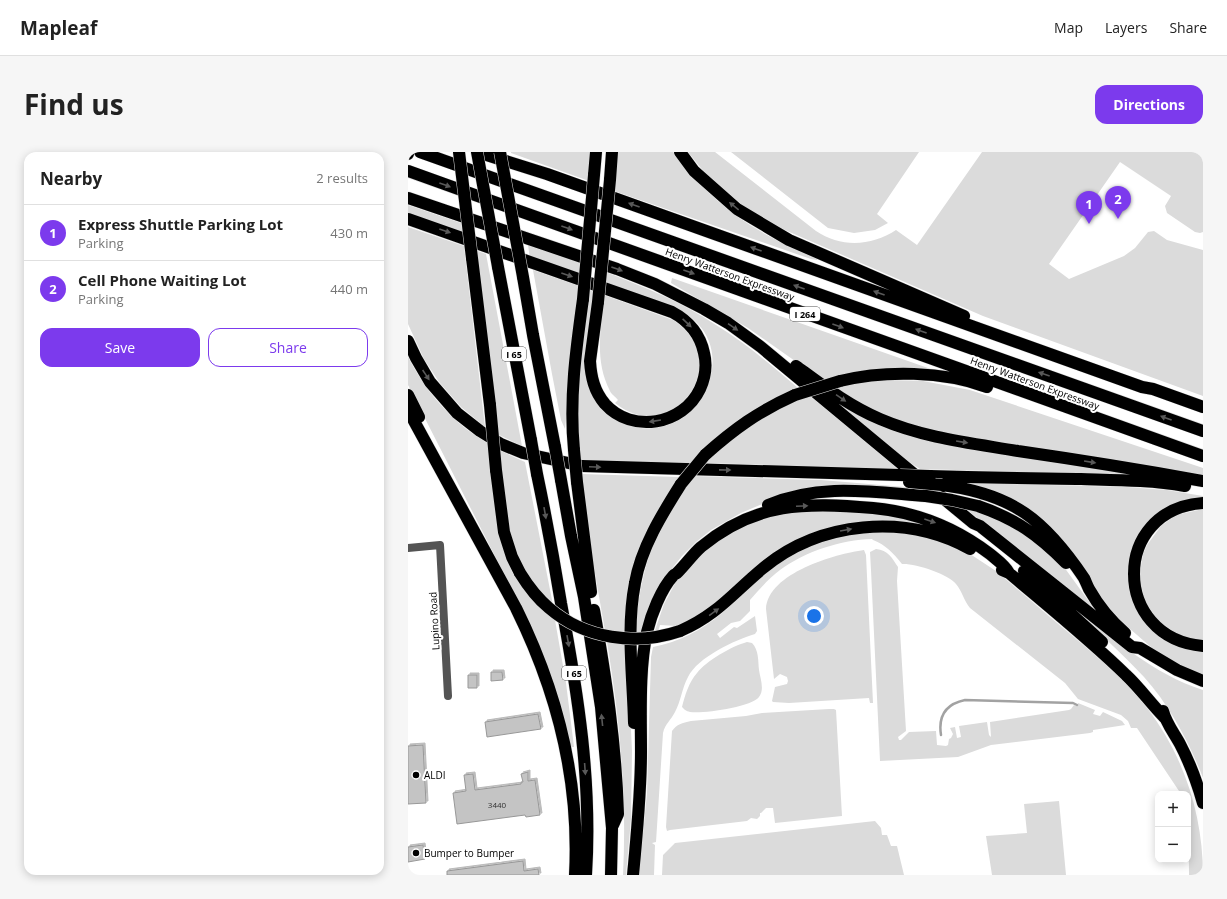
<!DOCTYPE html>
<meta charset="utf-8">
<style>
body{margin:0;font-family:"Open Sans",sans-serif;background:#f6f6f6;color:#222}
.controls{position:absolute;right:12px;bottom:12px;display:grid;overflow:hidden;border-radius:8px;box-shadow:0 2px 10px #0003}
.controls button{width:36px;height:36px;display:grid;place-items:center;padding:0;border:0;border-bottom:1px solid #e0e0e0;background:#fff;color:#222;font:20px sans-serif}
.you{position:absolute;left:406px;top:464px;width:14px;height:14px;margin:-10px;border:3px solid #fff;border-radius:50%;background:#1a73e8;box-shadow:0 0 0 6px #1a73e833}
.badge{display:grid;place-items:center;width:26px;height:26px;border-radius:50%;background:#7c3aed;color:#fff;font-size:13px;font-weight:700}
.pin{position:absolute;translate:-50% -33px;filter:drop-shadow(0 1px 2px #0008)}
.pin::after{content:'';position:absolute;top:21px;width:14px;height:12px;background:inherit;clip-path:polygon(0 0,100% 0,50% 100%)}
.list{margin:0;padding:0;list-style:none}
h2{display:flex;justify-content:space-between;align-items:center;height:52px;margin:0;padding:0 16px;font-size:17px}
h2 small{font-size:13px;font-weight:400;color:#767676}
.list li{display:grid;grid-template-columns:26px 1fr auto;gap:12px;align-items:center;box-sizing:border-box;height:56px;padding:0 16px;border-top:1px solid #e0e0e0}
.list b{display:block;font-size:15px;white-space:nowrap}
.list p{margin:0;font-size:13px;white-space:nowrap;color:#767676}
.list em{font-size:13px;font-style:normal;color:#767676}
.actions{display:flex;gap:8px;padding:12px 16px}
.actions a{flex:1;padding:9px 0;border:1px solid #7c3aed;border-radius:12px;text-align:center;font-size:14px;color:#7c3aed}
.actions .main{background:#7c3aed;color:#fff}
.map{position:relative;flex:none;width:795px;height:723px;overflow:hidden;border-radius:12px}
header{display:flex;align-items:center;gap:24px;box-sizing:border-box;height:56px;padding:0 20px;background:#fff;border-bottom:1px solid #e0e0e0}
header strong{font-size:19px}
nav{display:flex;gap:22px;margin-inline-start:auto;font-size:14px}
.intro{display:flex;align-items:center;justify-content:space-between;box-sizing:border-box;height:96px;padding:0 24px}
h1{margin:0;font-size:28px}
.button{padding:10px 18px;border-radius:12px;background:#7c3aed;color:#fff;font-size:14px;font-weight:700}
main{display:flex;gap:24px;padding:0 24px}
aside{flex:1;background:#fff;border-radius:12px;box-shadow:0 2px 10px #0003}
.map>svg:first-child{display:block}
.green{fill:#dbdbdb}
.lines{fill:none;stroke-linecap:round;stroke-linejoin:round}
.stream{stroke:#a2a2a2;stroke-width:2.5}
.building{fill:#c4c4c4;stroke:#989898;filter:url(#shadow)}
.highway-casing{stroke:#dbdbdb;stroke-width:13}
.minor{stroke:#545454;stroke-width:8}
.highway{stroke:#000;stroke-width:12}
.highway-bridge-casing{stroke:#dbdbdb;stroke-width:13;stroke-linecap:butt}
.highway-bridge{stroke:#000;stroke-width:12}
.oneway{fill:#595959}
.poi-dot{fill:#000;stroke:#fff;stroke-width:1.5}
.labels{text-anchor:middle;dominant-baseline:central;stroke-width:4;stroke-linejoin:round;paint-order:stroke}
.number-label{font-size:8px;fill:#313131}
.shield{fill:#fff;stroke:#4c4c4c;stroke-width:1}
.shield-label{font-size:9px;font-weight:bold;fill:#000}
.street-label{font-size:10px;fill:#000;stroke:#fff}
.poi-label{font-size:10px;fill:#000;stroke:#fff;text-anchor:start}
</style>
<header>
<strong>Mapleaf</strong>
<nav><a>Map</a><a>Layers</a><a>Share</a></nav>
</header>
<div class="intro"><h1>Find us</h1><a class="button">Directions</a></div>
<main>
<aside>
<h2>Nearby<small>2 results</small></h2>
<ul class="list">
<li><span class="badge">1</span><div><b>Express Shuttle Parking Lot</b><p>Parking</p></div><em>430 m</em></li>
<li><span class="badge">2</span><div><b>Cell Phone Waiting Lot</b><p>Parking</p></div><em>440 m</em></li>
</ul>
<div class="actions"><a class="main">Save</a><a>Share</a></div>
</aside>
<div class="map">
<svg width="795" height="723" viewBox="0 0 795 723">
<defs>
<filter id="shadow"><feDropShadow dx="2" dy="-2" stdDeviation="0" flood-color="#0004"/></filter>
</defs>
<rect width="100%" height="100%" fill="#fff"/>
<path class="green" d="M103 0H184L181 29 103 1Z
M209 0H265C290 34 322 63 359 83 375 92 392 99 409 107V108L403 107 206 39Z
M280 0H307L408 79C433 96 464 94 488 78L509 93 574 0H795V80L792 81 787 80 759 61 757 54 763 44 712 10 641 112 661 127 716 104 727 96 740 80 746 79 759 88 795 98V244L575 164 363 72 335 54 296 20Z
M323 0H511L469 62 480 71 467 78 446 81 420 76Z
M0 53 53 71 55 83 0 64Z
M0 75 56 94 77 275 53 255 31 230 16 207 0 172Z
M120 93 173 111 172 124 122 107Z
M67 98 78 102 114 294 89 282Z
M125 118 171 134 157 277 153 268 144 222Z
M198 120C236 135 274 150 308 173 338 191 364 214 390 236 363 248 335 261 313 282 303 291 293 301 284 311L172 309C166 251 175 194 181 138L185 139 182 234C195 245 207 255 219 266 223 268 227 274 231 275 236 278 247 276 252 275 297 267 323 205 289 171 277 159 261 155 245 150 229 144 213 138 197 132Z
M264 126 520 216 529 220 414 228 340 176 263 131Z
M196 143 265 168C329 208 265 298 207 251L210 248C208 245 203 242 202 239 186 208 193 177 196 143Z
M0 205C13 230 30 253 51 271 60 279 70 285 79 291L96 399 104 420 116 438 129 453 147 468 158 531 166 595H162L140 517 125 479 0 233Z
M470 228 515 229 562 238 795 316V324L574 290 486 269 425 236Z
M401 243 490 317 297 311 330 282 358 262Z
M429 250 486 279 520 289 725 323 512 317 498 308 429 251Z
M91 298 117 310 145 453 134 442 111 411 103 389Z
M174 322 272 325 259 344 247 365 218 482 197 479 184 404Z
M286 324 413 328 509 336 511 340 373 344 333 361 303 378 288 390 274 404 262 419 234 482H227C231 434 240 389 268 348 273 340 280 332 286 324Z
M555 331 719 335 759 338 795 344V347L768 353 723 409 745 478 763 492 778 497 795 500V524L772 513 744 496 713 469 696 450 657 392Z
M558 357 578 362 615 380 656 415 690 462Z
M795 357V490L774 485 750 469 737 449 731 426 735 402 739 393 753 374 768 363Z
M395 358 459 361 489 365 525 375 414 380 307 455 269 474 252 473 250 480 246 481 256 452 271 424 303 392 346 368Z
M475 379 518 384 559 400 588 419C614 441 641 464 667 486 693 508 718 529 739 556 776 604 795 663 795 723H781L780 642H773L729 576H723L720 569 713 563 670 547 657 531 562 456C556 449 554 439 548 432 541 422 506 411 494 412 485 401 478 393 465 388L464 387C433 388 398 399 372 418 361 426 351 438 342 448V459L332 469 323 471 309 482 312 486 326 475 329 476 347 464 349 479 347 482C327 488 290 505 280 525 274 536 273 549 267 560 263 568 257 572 255 581L248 690 244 691 247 693 246 723H231L239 641 243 505 245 495C271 490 294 478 314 461 330 447 344 430 361 418 397 392 431 382 475 379Z
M468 397C480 398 484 406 490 415L489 429 498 579 490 585 491 588H493L501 580 528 579 529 593 538 594 540 593 541 587 543 586 545 582 542 576 547 575 549 586 553 585 551 574 579 570 581 583 583 585 582 570 661 558 663 557 666 553 669 554 670 551 687 558 685 562 692 564 695 560 714 569 717 573 685 578V580L682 581 583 593 550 605 472 609 463 418 462 400Z
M456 398 458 403 465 551H462L461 546 381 551 365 550 364 549 367 535 379 532 380 529 379 525 372 522 366 527 358 457C360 421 427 402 456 398Z
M666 456C707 487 745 522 795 538V626C781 590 762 554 736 525 714 501 689 480 666 456Z
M199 490 219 493 224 599 223 667 218 723H215C219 644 212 568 199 490Z
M339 490 344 491C351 498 350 509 351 518 352 526 357 537 351 545 343 555 295 562 282 560 278 559 277 558 274 555 277 543 281 530 289 521 298 509 324 494 339 490Z
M421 557H426L428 558 434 664 367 671 365 656H358L353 661H352V664L349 667 343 666 339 669 262 678 259 679 258 675 264 579C269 572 274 571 283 569L338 564 354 561Z
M651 649 658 723H584L578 684 619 681 616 652Z
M467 669 473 676 474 683H479L483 694H489L496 723H254L255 703 267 691Z"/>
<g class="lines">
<path class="stream" d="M533 583C530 564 538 552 557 548L665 551 669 553"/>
</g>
<path class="building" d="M83 520H94L95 528 83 529Z
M60 523H69V536H60Z
M130 562 133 577 79 585 77 570Z
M15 593 18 651 0 652V594Z
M120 620V629L127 628 132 663 118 665 117 663 49 672 45 641 58 639 56 623 65 622 67 638 113 632V630H115L113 622Z
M15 693 17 707 0 710V695Z
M115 709 116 719 130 717 131 723H39V719Z"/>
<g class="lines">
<defs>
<path id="highway" d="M12 0 795 279
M69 0 139 22 734 235 745 237 795 255
M272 0 286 19 329 57 381 88 556 164
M0 2V0
M0 19 795 304
M186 23 188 0
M202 28 204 0
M0 46 209 117 247 132 296 157 320 171 353 195 565 371 572 374 724 495 732 496 769 518 795 529
M0 67 264 160C281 169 292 182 296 201 299 213 297 226 292 237 275 273 224 282 197 252 186 239 183 225 182 209L190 150
M64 106 82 253
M90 115 123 288
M115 125 125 183 147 295
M0 189 8 206 22 230 49 261 72 279 93 292 115 301 174 314 492 323
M388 214C414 233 441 254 472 267 516 286 563 291 610 299 672 308 734 318 795 329
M432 229C477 218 535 219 579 235
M0 243 11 265
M0 258 108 456C149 539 172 630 167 723
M166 298C161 247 168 197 175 147
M297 303C326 277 351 259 387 243
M88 318 96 380 104 405 112 421
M129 322C138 365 146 408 153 451 170 542 184 630 178 723
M522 324C573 326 623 326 673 327 708 328 743 328 777 334
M153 328 163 384 176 445 193 555 204 676 203 723
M169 330 183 440
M534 333C605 342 637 368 676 426 678 430 679 433 681 437 690 453 703 469 717 481
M795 351C703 357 703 486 795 494
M360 353C412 331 463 340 518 344
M570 354C608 367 630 383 658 411
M594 418 601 421C640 454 681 487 718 523 732 536 743 552 757 566
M616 419 694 490
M186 458C198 526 208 593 210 662L205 673
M272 479C309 463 325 441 354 417 411 369 497 361 562 397
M755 559C758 571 766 581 772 592 782 611 789 630 795 651
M226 571C225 525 218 477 227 431 233 396 254 362 273 332
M225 723C229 682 233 641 233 600 233 562 231 516 239 480 243 463 253 437 265 424 269 420 266 424 270 420 278 412 285 402 293 395 347 350 399 350 465 356 508 360 548 376 582 402 589 408 597 413 601 421"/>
</defs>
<use href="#highway" class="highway-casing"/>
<path class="minor" d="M0 396 32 393 40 544"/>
<use href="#highway" class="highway"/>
<defs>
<path id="highway-bridge" d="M51 0 64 106
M69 0 90 115
M92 0 115 125
M175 147 186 23
M190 150 202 28
M387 243 432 229
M82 253 88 318
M123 288 129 322
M147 295 153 328
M166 298 169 330
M492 323 522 324
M501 330 534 333
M273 332 297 303
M518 344 544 348 570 354
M112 421C120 434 129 446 141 456 177 487 228 494 272 479"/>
</defs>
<use href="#highway-bridge" class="highway-bridge-casing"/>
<use href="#highway-bridge" class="highway-bridge"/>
</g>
<defs><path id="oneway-solid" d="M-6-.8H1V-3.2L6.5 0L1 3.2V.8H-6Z"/></defs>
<g class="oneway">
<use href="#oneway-solid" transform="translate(37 33) rotate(20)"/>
<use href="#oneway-solid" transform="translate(226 53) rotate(-160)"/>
<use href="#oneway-solid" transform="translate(326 54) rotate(-141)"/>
<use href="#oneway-solid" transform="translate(159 76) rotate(20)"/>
<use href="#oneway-solid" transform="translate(37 79) rotate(19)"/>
<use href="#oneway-solid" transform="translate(348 97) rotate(-160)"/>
<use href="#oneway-solid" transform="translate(209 117) rotate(20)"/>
<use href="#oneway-solid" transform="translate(281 120) rotate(20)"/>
<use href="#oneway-solid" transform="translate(159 123) rotate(19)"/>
<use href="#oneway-solid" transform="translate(391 135) rotate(-160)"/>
<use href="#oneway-solid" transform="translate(471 141) rotate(-160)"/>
<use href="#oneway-solid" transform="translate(279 171) rotate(43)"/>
<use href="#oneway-solid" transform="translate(430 174) rotate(20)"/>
<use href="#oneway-solid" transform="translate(325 175) rotate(34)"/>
<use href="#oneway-solid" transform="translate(513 179) rotate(-160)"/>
<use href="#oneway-solid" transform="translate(636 222) rotate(-161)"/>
<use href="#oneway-solid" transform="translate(18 223) rotate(56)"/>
<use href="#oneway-solid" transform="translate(433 246) rotate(34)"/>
<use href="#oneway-solid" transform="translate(758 266) rotate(-160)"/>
<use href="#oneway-solid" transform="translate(247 269) rotate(171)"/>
<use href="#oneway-solid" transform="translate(554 290) rotate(9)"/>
<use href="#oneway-solid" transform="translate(682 310) rotate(9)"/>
<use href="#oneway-solid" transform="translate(187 315) rotate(2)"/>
<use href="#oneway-solid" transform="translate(317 318) rotate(1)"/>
<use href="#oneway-solid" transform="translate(394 354) rotate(-3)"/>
<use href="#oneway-solid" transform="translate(137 361) rotate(80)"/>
<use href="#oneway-solid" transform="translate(522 369) rotate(19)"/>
<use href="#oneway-solid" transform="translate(438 378) rotate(-10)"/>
<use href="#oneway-solid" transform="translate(306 460) rotate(-36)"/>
<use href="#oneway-solid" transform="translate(160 489) rotate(80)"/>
<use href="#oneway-solid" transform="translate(194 568) rotate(-96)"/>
<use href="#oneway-solid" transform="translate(177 617) rotate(86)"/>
</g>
<g class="poi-dot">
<circle cx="8" cy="623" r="4"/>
<circle cx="8" cy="701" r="4"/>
</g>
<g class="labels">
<g class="number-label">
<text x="89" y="652">3440</text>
</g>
<g class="shield">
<rect x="382" y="155" width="30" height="14" rx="3"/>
<rect x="94" y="195" width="24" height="14" rx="3"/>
<rect x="154" y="514" width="24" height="14" rx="3"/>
</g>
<g class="shield-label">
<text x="397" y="162">I 264</text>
<text x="106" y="202">I 65</text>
<text x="166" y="521">I 65</text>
</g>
<g class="street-label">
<text transform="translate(322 122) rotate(20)">Henry Watterson Expressway</text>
<text transform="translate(627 231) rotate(20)">Henry Watterson Expressway</text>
<text transform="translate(26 469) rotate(-93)">Lupino Road</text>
</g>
<g class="poi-label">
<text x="16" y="623">ALDI</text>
<text x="16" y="701">Bumper to Bumper</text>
</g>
</g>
</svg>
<div class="controls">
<button>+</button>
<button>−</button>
</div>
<div class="you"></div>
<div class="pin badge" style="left:681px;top:72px">1</div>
<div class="pin badge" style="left:710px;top:67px">2</div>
</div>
</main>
